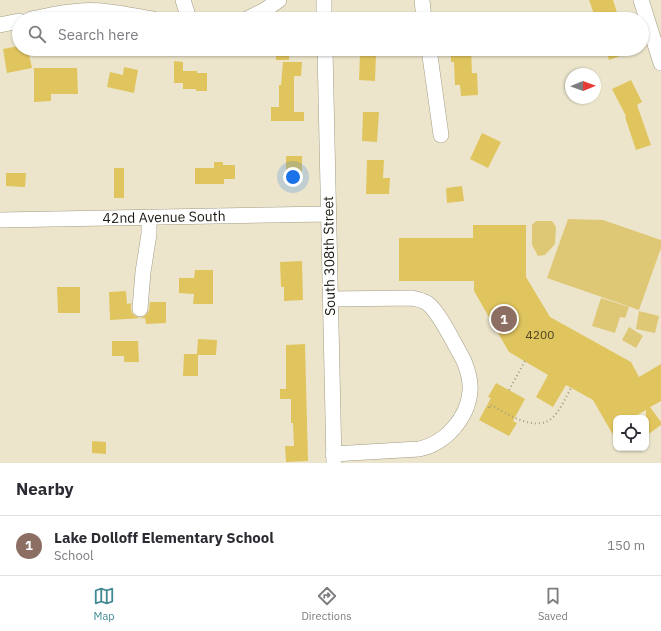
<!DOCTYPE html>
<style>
body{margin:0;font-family:"IBM Plex Sans",sans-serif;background:#f7f7f7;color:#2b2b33}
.controls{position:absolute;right:12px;bottom:12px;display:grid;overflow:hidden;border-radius:8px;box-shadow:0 1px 3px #0004}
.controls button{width:36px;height:36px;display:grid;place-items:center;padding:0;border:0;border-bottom:1px solid #e1e1e2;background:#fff;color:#2b2b33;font:20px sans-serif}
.compass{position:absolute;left:565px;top:68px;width:36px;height:36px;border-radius:50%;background:#fff;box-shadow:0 1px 3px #0004;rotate:89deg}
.you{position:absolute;left:293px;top:177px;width:14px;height:14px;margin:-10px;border:3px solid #fff;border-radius:50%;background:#1a73e8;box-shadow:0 0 0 6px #1a73e833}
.badge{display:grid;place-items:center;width:26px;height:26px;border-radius:50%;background:#428992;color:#fff;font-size:13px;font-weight:700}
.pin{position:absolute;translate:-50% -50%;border:2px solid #fff;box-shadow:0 1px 4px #0006}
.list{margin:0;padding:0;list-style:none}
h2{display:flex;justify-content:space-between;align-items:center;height:52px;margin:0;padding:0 16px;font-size:17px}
h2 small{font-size:13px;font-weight:400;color:#7c7c81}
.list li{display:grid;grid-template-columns:26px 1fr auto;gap:12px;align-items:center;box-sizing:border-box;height:60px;padding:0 16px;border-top:1px solid #e1e1e2}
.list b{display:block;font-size:15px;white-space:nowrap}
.list p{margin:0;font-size:13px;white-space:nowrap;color:#7c7c81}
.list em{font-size:13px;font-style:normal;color:#7c7c81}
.icon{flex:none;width:22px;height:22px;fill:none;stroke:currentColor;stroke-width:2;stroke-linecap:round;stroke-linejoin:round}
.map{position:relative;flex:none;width:661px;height:463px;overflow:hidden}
.search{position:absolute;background:#fff;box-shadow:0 1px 3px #0004;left:12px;right:12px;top:12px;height:44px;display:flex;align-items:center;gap:10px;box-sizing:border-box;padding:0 14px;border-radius:22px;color:#7c7c81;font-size:15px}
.sheet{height:112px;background:#fff}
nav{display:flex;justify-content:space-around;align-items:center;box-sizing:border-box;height:56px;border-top:1px solid #e1e1e2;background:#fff;font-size:11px;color:#7c7c81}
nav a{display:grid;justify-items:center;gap:2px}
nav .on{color:#428992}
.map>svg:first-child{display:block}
.green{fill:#dec875}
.building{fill:#e0c55e}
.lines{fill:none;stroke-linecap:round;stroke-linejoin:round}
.minor-casing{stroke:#a29c84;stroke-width:16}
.path{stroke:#a09b87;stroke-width:2;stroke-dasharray:1 3;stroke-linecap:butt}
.minor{stroke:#fff;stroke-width:15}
.labels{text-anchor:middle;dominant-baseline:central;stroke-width:3.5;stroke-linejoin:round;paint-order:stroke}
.number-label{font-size:12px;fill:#4c4322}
.street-label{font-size:14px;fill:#1a180e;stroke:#fff}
</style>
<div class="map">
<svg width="661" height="463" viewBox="0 0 661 463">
<rect width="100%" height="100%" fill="#ece5cc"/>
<path class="green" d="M568 219 603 220 661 240V248L639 310 547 278Z
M536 221H552L556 227 555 244 545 255 538 256 532 245V225Z
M601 298 629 307 625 318 620 317 615 333 592 326Z
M639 311 659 316 655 333 636 329Z
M629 327 643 336 636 348 622 340Z"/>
<path class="building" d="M589 0H613L619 19H603L601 12 594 14Z
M19 46V49H28L32 68 7 73 3 49Z
M276 49H289V60H276Z
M451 49H471L472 73H477L478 95 461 96 460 85H455L454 62H451Z
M606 49H637V50L609 60Z
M360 54 376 55 375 81 359 80Z
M174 61 183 62V71H197V73H207V91H196V89H183V83H174Z
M283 62H302L301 76H294V112H304V121H271V107H279V85H281Z
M124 67 138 70 134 93 107 87 110 72 123 75Z
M34 68H77L78 94H51V101L34 102Z
M631 80 642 102 637 105 651 145 636 150 625 117 626 116 612 89Z
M363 112H379L377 142 362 141Z
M482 133 501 142 488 168 470 159Z
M286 156H302V180H286Z
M367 160H384L383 178H390L389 194H366Z
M214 162H223V165H235V179H224V184H195V168H214Z
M114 168H124V198H114Z
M6 173H26L25 187 6 186Z
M462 186 464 201 447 203 446 188Z
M473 225H526V277L550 317 631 362 639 377 661 364V401L650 407 661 422V425L646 436V410L632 418H616V440L593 400 566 385 553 407 536 397 548 375 509 352 474 291V281H399V238H473Z
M302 261 303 300 284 301V287H281L280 262Z
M195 270H213V304H193L194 294 179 293V278H194Z
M57 287H80V313H58Z
M126 291 127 304 131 303V309L132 313 135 316 139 318 143 317 147 314 149 310 150 302H166V323L146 324 145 318 110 320 109 292Z
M198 339 217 340 216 355H198V376H183L184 354H197Z
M112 341H138L139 362H124V356H112Z
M305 344 308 461 286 462 285 446H294L293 423H291V399H280V389H286V345Z
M496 383 525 399 513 421 517 423 509 436 479 420 491 398 488 397Z
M92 441 106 442V454L92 453Z"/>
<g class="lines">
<defs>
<path id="minor" d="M183 0 189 19
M324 0V19
M422 0 424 19
M641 0 661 63
M31 19C47 16 63 12 80 11 104 9 129 15 153 19
M247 19 265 10 279 0
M0 25 19 21
M325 49 334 463
M429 49 441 135
M0 220 328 214
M330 299 412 298C417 299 422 300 427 303 439 311 456 347 464 361 468 371 471 381 470 391 468 418 445 444 419 449L333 454
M140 309 143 272 149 234V217"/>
</defs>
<use href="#minor" class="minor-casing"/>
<path class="path" d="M509 390 525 361
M489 408 490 405C507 413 533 432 551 419 559 413 566 397 571 388"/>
<use href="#minor" class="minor"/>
</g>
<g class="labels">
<g class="number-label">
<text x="540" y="334">4200</text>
</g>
<g class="street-label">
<text transform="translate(164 217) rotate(-1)">42nd Avenue South</text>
<text transform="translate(329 256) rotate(-91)">South 308th Street</text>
</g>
</g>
</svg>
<div class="controls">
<button><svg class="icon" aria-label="locate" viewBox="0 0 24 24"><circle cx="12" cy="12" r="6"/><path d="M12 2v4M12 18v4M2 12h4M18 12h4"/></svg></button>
</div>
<svg class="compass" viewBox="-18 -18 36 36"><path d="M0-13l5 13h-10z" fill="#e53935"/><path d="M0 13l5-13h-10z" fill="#7c7c81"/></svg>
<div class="you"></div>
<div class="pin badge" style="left:504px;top:319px;background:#8d6e63">1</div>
<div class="search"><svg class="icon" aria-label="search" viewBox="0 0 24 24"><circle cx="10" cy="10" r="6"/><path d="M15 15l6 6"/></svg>Search here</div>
</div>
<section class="sheet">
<h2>Nearby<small></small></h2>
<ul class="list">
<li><span class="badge" style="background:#8d6e63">1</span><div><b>Lake Dolloff Elementary School</b><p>School</p></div><em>150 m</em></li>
</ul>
</section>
<nav>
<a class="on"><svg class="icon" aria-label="map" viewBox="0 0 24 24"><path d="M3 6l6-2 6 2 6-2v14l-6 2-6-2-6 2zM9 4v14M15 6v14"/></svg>Map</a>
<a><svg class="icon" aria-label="directions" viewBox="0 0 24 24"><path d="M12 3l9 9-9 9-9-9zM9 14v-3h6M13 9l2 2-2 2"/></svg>Directions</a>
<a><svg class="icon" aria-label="saved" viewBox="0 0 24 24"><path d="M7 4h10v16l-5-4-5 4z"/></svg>Saved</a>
</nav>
